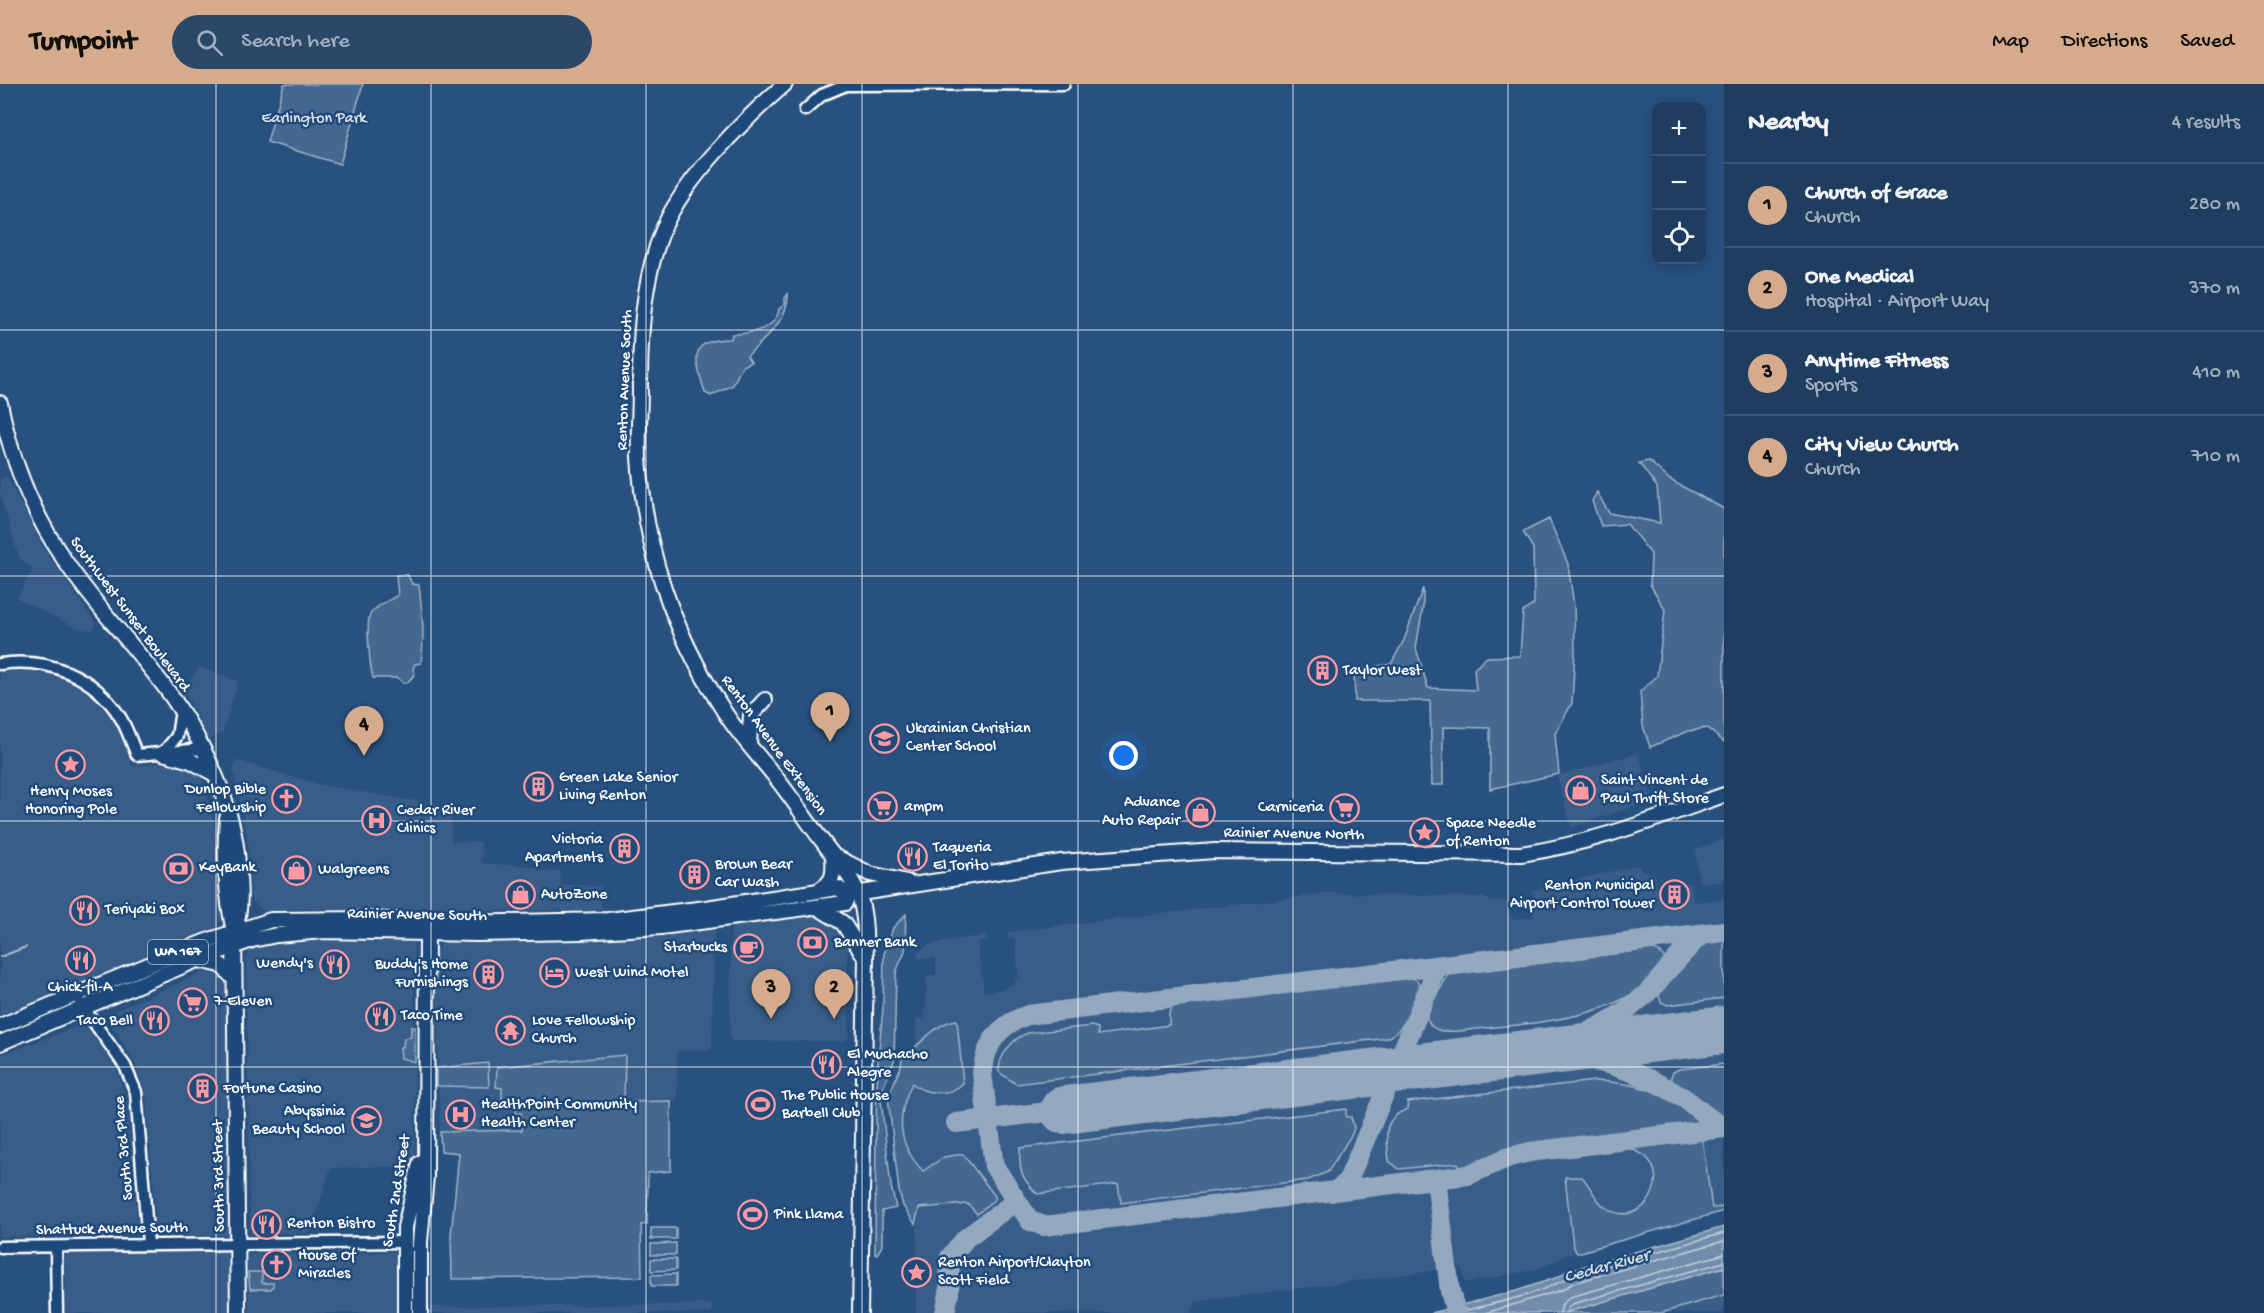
<!DOCTYPE html>
<meta charset="utf-8">
<style>
body{margin:0;font-family:"Gochi Hand",sans-serif;background:#2b4868;color:#f1f3f6}
.controls{position:absolute;right:18px;top:18px;display:grid;overflow:hidden;border-radius:12px;box-shadow:0 3px 15px #0003}
.controls button{width:54px;height:54px;display:grid;place-items:center;padding:0;border:0;border-bottom:2px solid #3c5674;background:#1e3d5f;color:#f1f3f6;font:30px sans-serif}
.you{position:absolute;left:1124px;top:672px;width:21px;height:21px;margin:-15px;border:4px solid #fff;border-radius:50%;background:#1a73e8;box-shadow:0 0 0 9px #1a73e833}
.badge{display:grid;place-items:center;width:39px;height:39px;border-radius:50%;background:#d6ab8b;color:#111;font-size:20px;font-weight:700}
.pin{position:absolute;translate:-50% -50px;filter:drop-shadow(0 2px 3px #0008)}
.pin::after{content:'';position:absolute;top:32px;width:21px;height:18px;background:inherit;clip-path:polygon(0 0,100% 0,50% 100%)}
.list{margin:0;padding:0;list-style:none}
h2{display:flex;justify-content:space-between;align-items:center;height:78px;margin:0;padding:0 24px;font-size:26px}
h2 small{font-size:20px;font-weight:400;color:#a1aebd}
.list li{display:grid;grid-template-columns:39px 1fr auto;gap:18px;align-items:center;box-sizing:border-box;height:84px;padding:0 24px;border-top:2px solid #3c5674}
.list b{display:block;font-size:22px;white-space:nowrap}
.list p{margin:0;font-size:20px;white-space:nowrap;color:#a1aebd}
.list em{font-size:20px;font-style:normal;color:#a1aebd}
.icon{flex:none;width:33px;height:33px;fill:none;stroke:currentColor;stroke-width:2;stroke-linecap:round;stroke-linejoin:round}
.map{position:relative;flex:none;width:1724px;height:1229px;overflow:hidden}
header{display:flex;align-items:center;gap:36px;box-sizing:border-box;height:84px;padding:0 30px;background:#d6ab8b;color:#111}
header strong{font-size:28px}
nav{display:flex;gap:33px;margin-inline-start:auto;font-size:21px}
.search{width:420px;height:54px;background:#2b4868;display:flex;align-items:center;gap:15px;box-sizing:border-box;padding:0 21px;border-radius:33px;color:#a1aebd;font-size:22px}
main{display:flex}
aside{flex:1;background:#1e3d5f}
.map>svg:first-child{display:block}
.built{fill:#375d88}
.green{fill:#446890;stroke:#a2b4c8;stroke-width:1.5}
.water{fill:#718dab;stroke:#aabbcd;stroke-width:1.5}
.lines{fill:none;stroke-linecap:round;stroke-linejoin:round}
.shore{stroke:#c6d1dd;stroke-width:1.5}
.stream{stroke:#aabbcd;stroke-width:2}
.taxiway{stroke:#94a8bf;stroke-width:20}
.runway{stroke:#94a8bf;stroke-width:48}
.minor-casing{stroke:#fff;stroke-width:15}
.major-casing{stroke:#fff;stroke-width:18}
.minor{stroke:#1f4a7a;stroke-width:10}
.major{stroke:#1f4a7a;stroke-width:14}
.grid{fill:none;stroke:#fff;stroke-width:1.5;stroke-opacity:0.55}
.labels{text-anchor:middle;dominant-baseline:central;stroke-width:5;stroke-linejoin:round;paint-order:stroke}
.shield{fill:#1f4a7a;stroke:#bcc9d7;stroke-width:1.5}
.shield-label{font-size:15px;font-weight:bold;fill:#fff}
.park-label{font-size:16px;fill:#dae1e9;stroke:#1f4a7a}
.street-label{font-size:16px;fill:#fff;stroke:#1f4a7a}
.poi-label{font-size:16px;fill:#fff;stroke:#1f4a7a;text-anchor:start}
.water-label{font-size:18px;font-style:italic;fill:#d4dde6;stroke:#1f4a7a}
</style>
<header>
<strong>Turnpoint</strong>
<div class="search"><svg class="icon" aria-label="search" viewBox="0 0 24 24"><circle cx="10" cy="10" r="6"/><path d="M15 15l6 6"/></svg>Search here</div>
<nav><a>Map</a><a>Directions</a><a>Saved</a></nav>
</header>
<main>
<div class="map">
<svg width="1724" height="1229" viewBox="0 0 1724 1229">
<rect width="100%" height="100%" fill="#28517f"/>
<filter id="ink" filterUnits="userSpaceOnUse"><feTurbulence type="fractalNoise" baseFrequency=".0167" numOctaves="2"/><feDisplacementMap in="SourceGraphic" scale="12" xChannelSelector="R" yChannelSelector="G"/><feConvolveMatrix kernelMatrix="1 2 1 2 8 2 1 2 1" color-interpolation-filters="sRGB"/></filter>
<g filter="url(#ink)">
<path class="built" d="M6 391 47 470 96 539 93 547 74 543 17 514 33 485 19 474 0 410V395Z
M199 583 238 597 223 648 211 655 207 651 184 607Z
M0 585H42L88 603 118 632 132 682 173 677 196 685 201 692 218 755 222 820 220 839 204 855 0 931Z
M1638 669 1653 716 1575 742 1572 745 1557 692Z
M239 677 321 701 451 723V758H481L482 779 538 783V787H560L561 801 600 802 601 827 293 825 265 828 251 816 248 759 233 683 235 678Z
M1724 755V797L1699 799 1695 766Z
M1639 781 1641 786 1655 790 1657 807H1666L1667 816 1683 815 1682 800 1691 799 1694 818 1724 815V1127L1565 1172 1537 1185 1465 1199 1462 1183 1194 1218V1223L1191 1224 1192 1229H916L917 1138 922 1087 909 1070 905 1061 902 1050 901 1032 905 1015 912 998 904 973 916 961V935L925 934 927 891H936V874H917V870L929 860 987 851V856L977 858 984 908 1007 905V902L1015 901V894H1019L1015 855H1008V848L1331 809 1485 813 1491 818 1507 816 1509 832 1514 835 1534 833 1532 806Z
M822 832 830 834 847 853 849 954 843 957H732L730 951 731 845 736 841Z
M711 844 714 847 712 966 677 967V1017L624 1018V971L521 980 522 1046 440 1048 435 867 443 858 613 854Z
M315 853 414 855 415 1067 413 1082 331 1084 310 1149 250 1150 246 876 251 864Z
M212 887 223 898 226 904 230 1151 160 1152 157 1147 146 1013 134 976 107 934 108 931 109 929 202 889Z
M82 941 87 944 116 984 127 1017 138 1149 135 1151 0 1153V971Z
M187 1167 230 1168 231 1229H66L65 1173 68 1168Z
M399 1168V1229H249L248 1170Z
M1724 1211V1229H1661L1685 1222Z
M712 1220V1229H423V1223Z"/>
<path class="green" d="M284 0H363L340 80 267 58Z
M788 210C789 236 764 255 747 272L751 278 742 282 733 301 711 312 705 309C696 277 685 255 731 255L732 250C749 250 776 246 779 225L785 220V214Z
M1649 377 1670 396 1724 425V658L1707 644 1689 647 1650 663 1643 642 1640 608 1657 592 1665 526 1650 500 1651 470 1627 440 1601 442 1592 417 1597 408 1609 429 1660 439 1657 403 1639 379Z
M1549 435 1568 480 1574 522 1575 566 1572 619 1555 650 1559 690 1490 705V644L1443 643V701H1432L1430 617H1355L1354 586 1391 580 1404 556 1423 504V523L1416 564 1428 604 1476 606 1474 585 1487 573 1520 572 1523 528 1534 520 1533 464 1523 448Z
M396 491H408L412 500 419 501C422 527 425 552 421 579L415 580 413 585 415 590 407 599H403L398 594H373C370 583 365 537 371 529 377 521 390 516 398 511Z
M906 830C905 842 906 855 905 866 904 873 897 882 896 890L894 977 883 1004 881 1016 891 1102 896 1124 882 1127V1162L877 1170H875L876 1036 878 976 883 924 884 870 893 844Z
M1724 857V914L1668 921 1661 918 1659 912 1662 906 1704 860Z
M1652 865C1661 868 1665 871 1665 881 1620 940 1527 938 1459 947 1444 948 1429 949 1426 930L1448 891Z
M1412 894 1417 896 1420 902C1412 922 1407 945 1387 954L1016 1000 999 988C998 972 1013 954 1028 949L1092 942 1098 944V951L1169 941V929L1172 922Z
M957 936 963 999C950 1013 925 1011 912 999 896 1032 897 1060 923 1087L944 1073 963 1070 995 1112V1115L977 1130 968 1120 919 1124 915 1140 903 1122 899 1107 888 1013 901 982 902 974C920 962 934 939 957 936Z
M411 943H415V978L401 974 400 963H403L404 954 411 953Z
M625 971 624 1018 671 1017V1087L648 1089 647 1140 641 1141 642 1193 452 1195 451 1151 459 1069 441 1067 440 1048 522 1046 521 1029 516 1030V1024H502V1004L496 1003 497 983Z
M488 979 489 1003 436 1002V984Z
M1724 980V1036L1674 1000 1671 993 1673 988 1679 985Z
M1595 997C1627 998 1656 1004 1682 1022 1689 1027 1695 1031 1698 1039L1692 1043 1537 1061C1510 1067 1487 1079 1460 1086L1458 1079 1399 1085 1389 1077C1387 1052 1380 1035 1408 1025L1407 1018Z
M1346 1025V1033H1351L1354 1044 1352 1050 1328 1088 1308 1096 1121 1119 1118 1100 1037 1110C1021 1093 1019 1088 1020 1064Z
M1702 1053 1712 1124 1724 1123V1127L1577 1169 1573 1162 1565 1093H1582C1591 1102 1594 1115 1605 1123 1650 1154 1683 1069 1622 1064V1062Z
M651 1144H676V1155H651Z
M676 1159V1171H651V1160Z
M651 1175H676V1186L651 1187Z
M1724 1183V1211L1661 1229H1564Z
M248 1188H262V1199H273V1202L271 1205H250Z
M676 1190V1202H651V1191Z"/>
<path class="water" d="M1724 1143V1183L1564 1229H1431L1516 1207 1558 1193 1567 1187Z"/>
<g class="lines">
<path class="shore" d="M1455 1229C1489 1220 1542 1211 1570 1192L1724 1149
M1485 1229 1562 1206 1573 1199 1724 1157
M1560 1229 1562 1220 1570 1213 1724 1170
M1567 1229 1568 1224 1572 1220 1724 1178"/>
<path class="stream" d="M0 873 26 863"/>
<path class="taxiway" d="M1724 847 1028 931C999 941 986 958 982 989L994 1082 1030 1137 1044 1142 1468 1091 1509 1073 1530 1068 1724 1044
M1523 970C1567 959 1609 943 1644 912 1661 897 1687 856 1706 850
M1540 970C1592 971 1638 986 1682 1013 1696 1021 1708 1037 1724 1042
M956 1039 1064 1026
M1436 1095 1450 1207 1456 1229
M1332 1108 1342 1103 1349 1094 1438 882
M945 1229 949 1209 950 1173 966 1154 1016 1117"/>
<path class="runway" d="M1064 1026 1724 946"/>
<defs>
<path id="minor" d="M805 26 822 11 846 1 1064 0
M0 580C47 573 94 591 120 633 127 644 131 658 137 671L202 665
M163 669 177 652 181 627
M80 919 125 982 136 1008 148 1160
M0 1163 404 1158
M56 1163 57 1229"/>
<path id="major" d="M785 0C745 35 685 94 664 143 643 194 640 249 640 304 640 326 638 350 639 373 645 467 672 545 722 624 736 648 756 669 773 690 791 712 806 736 823 758 835 775 852 792 859 812 866 832 865 854 866 875L860 1229
M0 319C11 375 33 430 65 477 97 525 139 566 172 613 205 661 234 721 238 780 240 803 242 825 234 847
M749 660 751 631 765 616
M163 669 191 677 213 689
M227 734C224 768 226 814 234 847L238 1229
M838 774 870 790 907 798
M817 807C835 798 834 789 833 771
M817 823 843 839 864 872
M198 876 221 881 234 895
M0 942 204 858 271 836 367 835 458 839 608 836 706 824 838 804 848 811 1061 778 1215 767 1521 770C1591 760 1658 734 1724 711
M0 959 197 876 252 856 277 851 323 847 477 850 581 848 661 843 845 819 848 811
M405 1229V1143L420 1079
M420 1229V1158L426 1093 427 843"/>
</defs>
<use href="#minor" class="minor-casing"/>
<use href="#major" class="major-casing"/>
<use href="#minor" class="minor"/>
<use href="#major" class="major"/>
</g>
</g>
<path class="grid" d="M216 0V1229M431 0V1229M646 0V1229M862 0V1229M1078 0V1229M1293 0V1229M1508 0V1229M0 246H1724M0 492H1724M0 737H1724M0 983H1724"/>
<defs>
<symbol id="building-ring" viewBox="-11 -11 22 22"><circle r="9.5" fill="#1f4a7a" stroke="#ff9aa2" stroke-width="1.5"/><path d="M-4-6H4V6H1V3H-1V6H-4ZM-2.5-4.3h1.7v1.8h-1.7ZM.8-4.3h1.7v1.8H.8ZM-2.5-1h1.7V.8h-1.7ZM.8-1h1.7V.8H.8Z" fill="#ff9aa2"/></symbol>
<symbol id="school-ring" viewBox="-11 -11 22 22"><circle r="9.5" fill="#1f4a7a" stroke="#ff9aa2" stroke-width="1.5"/><path d="M0-5L7-2L0 1L-7-2ZM-4 1L0 2.5L4 1V4Q0 6-4 4Z" fill="#ff9aa2"/></symbol>
<symbol id="sight-ring" viewBox="-11 -11 22 22"><circle r="9.5" fill="#1f4a7a" stroke="#ff9aa2" stroke-width="1.5"/><path d="M0-6L1.8-2.2L6-1.7L2.9 1.2L3.7 5.4L0 3.3L-3.7 5.4L-2.9 1.2L-6-1.7L-1.8-2.2Z" fill="#ff9aa2"/></symbol>
<symbol id="shop-ring" viewBox="-11 -11 22 22"><circle r="9.5" fill="#1f4a7a" stroke="#ff9aa2" stroke-width="1.5"/><path d="M-5-2.5h2.3a2.7 3.5 0 0 1 5.4 0H5L5.5 6h-11ZM-1.5-2.5h3a1.5 2.3 0 0 0-3 0Z" fill="#ff9aa2"/></symbol>
<symbol id="church-ring" viewBox="-11 -11 22 22"><circle r="9.5" fill="#1f4a7a" stroke="#ff9aa2" stroke-width="1.5"/><path d="M-1.2-6h2.4v3.5h3.3v2.4h-3.3V6h-2.4V-.1h-3.3v-2.4h3.3Z" fill="#ff9aa2"/></symbol>
<symbol id="supermarket-ring" viewBox="-11 -11 22 22"><circle r="9.5" fill="#1f4a7a" stroke="#ff9aa2" stroke-width="1.5"/><path d="M-6-5.5h2.5l.6 2H6L4.5 2H-2.5L-4.4-4H-6ZM-1.5 3.2a1.3 1.3 0 1 0 .1 0ZM3 3.2a1.3 1.3 0 1 0 .1 0Z" fill="#ff9aa2"/></symbol>
<symbol id="hospital-ring" viewBox="-11 -11 22 22"><circle r="9.5" fill="#1f4a7a" stroke="#ff9aa2" stroke-width="1.5"/><path d="M-5-5h3v3.5h4V-5h3V5h-3V1.5h-4V5h-3Z" fill="#ff9aa2"/></symbol>
<symbol id="restaurant-ring" viewBox="-11 -11 22 22"><circle r="9.5" fill="#1f4a7a" stroke="#ff9aa2" stroke-width="1.5"/><path d="M-5-6h1v4h1v-4h1v4h1v-4h1v5L-1.5 .5V6h-2V.5L-5-1ZM5-6V6H3V1.5H1.5Q1.5-4 5-6Z" fill="#ff9aa2"/></symbol>
<symbol id="bank-ring" viewBox="-11 -11 22 22"><circle r="9.5" fill="#1f4a7a" stroke="#ff9aa2" stroke-width="1.5"/><path d="M-6-4H6V4H-6ZM0-2.3a2.3 2.3 0 1 0 0 4.6a2.3 2.3 0 1 0 0-4.6Z" fill="#ff9aa2"/></symbol>
<symbol id="cafe-ring" viewBox="-11 -11 22 22"><circle r="9.5" fill="#1f4a7a" stroke="#ff9aa2" stroke-width="1.5"/><path d="M-5.5-4.5H6V0H3Q3 3.5 0 3.5H-2.5Q-5.5 3.5-5.5 0ZM3-3.2v2h1.7v-2ZM-6 4.5H4V6H-6Z" fill="#ff9aa2"/></symbol>
<symbol id="hotel-ring" viewBox="-11 -11 22 22"><circle r="9.5" fill="#1f4a7a" stroke="#ff9aa2" stroke-width="1.5"/><path d="M-6-4.5h1.5V1H6V5H4.5V3h-9V5H-6ZM-4 0a1.8 1.8 0 1 1 3.6 0ZM.5 0V-2.5h3Q6-2.5 6 0Z" fill="#ff9aa2"/></symbol>
<symbol id="temple-ring" viewBox="-11 -11 22 22"><circle r="9.5" fill="#1f4a7a" stroke="#ff9aa2" stroke-width="1.5"/><path d="M0-6L5-2H3V0L6.5 2.5H4V6H1.5V3h-3V6H-4V2.5H-6.5L-3 0V-2H-5Z" fill="#ff9aa2"/></symbol>
<symbol id="stadium-ring" viewBox="-11 -11 22 22"><circle r="9.5" fill="#1f4a7a" stroke="#ff9aa2" stroke-width="1.5"/><path d="M0-5a6.5 5 0 1 0 0 10a6.5 5 0 1 0 0-10ZM-3.5-1.8h7v3.6h-7Z" fill="#ff9aa2"/></symbol>
</defs>
<g fill-rule="evenodd">
<use href="#building-ring" x="1306" y="570" width="33" height="33"/>
<use href="#school-ring" x="868" y="638" width="33" height="33"/>
<use href="#sight-ring" x="54" y="664" width="33" height="33"/>
<use href="#building-ring" x="522" y="686" width="33" height="33"/>
<use href="#shop-ring" x="1564" y="690" width="33" height="33"/>
<use href="#church-ring" x="270" y="698" width="33" height="33"/>
<use href="#supermarket-ring" x="866" y="706" width="33" height="33"/>
<use href="#supermarket-ring" x="1328" y="708" width="33" height="33"/>
<use href="#shop-ring" x="1184" y="712" width="33" height="33"/>
<use href="#hospital-ring" x="360" y="720" width="33" height="33"/>
<use href="#sight-ring" x="1408" y="732" width="33" height="33"/>
<use href="#building-ring" x="608" y="748" width="33" height="33"/>
<use href="#restaurant-ring" x="896" y="756" width="33" height="33"/>
<use href="#bank-ring" x="162" y="768" width="33" height="33"/>
<use href="#shop-ring" x="280" y="770" width="33" height="33"/>
<use href="#building-ring" x="678" y="774" width="33" height="33"/>
<use href="#shop-ring" x="504" y="794" width="33" height="33"/>
<use href="#building-ring" x="1658" y="794" width="33" height="33"/>
<use href="#restaurant-ring" x="68" y="810" width="33" height="33"/>
<use href="#bank-ring" x="796" y="842" width="33" height="33"/>
<use href="#cafe-ring" x="732" y="848" width="33" height="33"/>
<use href="#restaurant-ring" x="64" y="860" width="33" height="33"/>
<use href="#restaurant-ring" x="318" y="864" width="33" height="33"/>
<use href="#hotel-ring" x="538" y="872" width="33" height="33"/>
<use href="#building-ring" x="472" y="874" width="33" height="33"/>
<use href="#supermarket-ring" x="176" y="902" width="33" height="33"/>
<use href="#restaurant-ring" x="364" y="916" width="33" height="33"/>
<use href="#restaurant-ring" x="138" y="920" width="33" height="33"/>
<use href="#temple-ring" x="494" y="930" width="33" height="33"/>
<use href="#restaurant-ring" x="810" y="964" width="33" height="33"/>
<use href="#building-ring" x="186" y="988" width="33" height="33"/>
<use href="#stadium-ring" x="744" y="1004" width="33" height="33"/>
<use href="#hospital-ring" x="444" y="1014" width="33" height="33"/>
<use href="#school-ring" x="350" y="1020" width="33" height="33"/>
<use href="#stadium-ring" x="736" y="1114" width="33" height="33"/>
<use href="#restaurant-ring" x="250" y="1124" width="33" height="33"/>
<use href="#church-ring" x="260" y="1164" width="33" height="33"/>
<use href="#sight-ring" x="900" y="1172" width="33" height="33"/>
</g>
<g class="labels">
<rect class="shield" x="148" y="856" width="60" height="24" rx="4.5"/>
<g class="shield-label">
<text x="178" y="868">WA 167</text>
</g>
<g class="park-label">
<text x="314" y="35">Earlington Park</text>
</g>
<g class="street-label">
<text transform="translate(626 296) rotate(-88)">Renton Avenue South</text>
<text transform="translate(129 531) rotate(53)">Southwest Sunset Boulevard</text>
<text transform="translate(773 662) rotate(54)">Renton Avenue Extension</text>
<text transform="translate(1294 751) rotate(1)">Rainier Avenue North</text>
<text transform="translate(417 832) rotate(1)">Rainier Avenue South</text>
<text transform="translate(125 1064) rotate(-95)">South 3rd Place</text>
<text transform="translate(220 1092) rotate(-91)">South 3rd Street</text>
<text transform="translate(398 1107) rotate(-81)">South 2nd Street</text>
<text transform="translate(112 1146) rotate(-1)">Shattuck Avenue South</text>
</g>
<g class="poi-label">
<text x="1343" y="587">Taylor West</text>
<text x="906" y="645">Ukrainian Christian<tspan x="906" dy="18">Center School</tspan></text>
<text x="559" y="694">Green Lake Senior<tspan x="559" dy="18">Living Renton</tspan></text>
<text x="1601" y="697">Saint Vincent de<tspan x="1601" dy="18">Paul Thrift Store</tspan></text>
<text x="266" y="706" text-anchor="end">Dunlop Bible<tspan x="266" dy="18">Fellowship</tspan></text>
<text x="71" y="708" text-anchor="middle">Henry Moses<tspan x="71" dy="18">Honoring Pole</tspan></text>
<text x="1180" y="719" text-anchor="end">Advance<tspan x="1180" dy="18">Auto Repair</tspan></text>
<text x="904" y="723">ampm</text>
<text x="1324" y="724" text-anchor="end">Carniceria</text>
<text x="397" y="727">Cedar River<tspan x="397" dy="18">Clinics</tspan></text>
<text x="1446" y="740">Space Needle<tspan x="1446" dy="18">of Renton</tspan></text>
<text x="603" y="756" text-anchor="end">Victoria<tspan x="603" dy="18">Apartments</tspan></text>
<text x="933" y="764">Taqueria<tspan x="933" dy="18">El Torito</tspan></text>
<text x="715" y="781">Brown Bear<tspan x="715" dy="18">Car Wash</tspan></text>
<text x="199" y="784">KeyBank</text>
<text x="318" y="786">Walgreens</text>
<text x="1654" y="802" text-anchor="end">Renton Municipal<tspan x="1654" dy="18">Airport Control Tower</tspan></text>
<text x="541" y="811">AutoZone</text>
<text x="105" y="826">Teriyaki Box</text>
<text x="834" y="859">Banner Bank</text>
<text x="727" y="864" text-anchor="end">Starbucks</text>
<text x="313" y="880" text-anchor="end">Wendy's</text>
<text x="468" y="881" text-anchor="end">Buddy's Home<tspan x="468" dy="18">Furnishings</tspan></text>
<text x="575" y="889">West Wind Motel</text>
<text x="80" y="904" text-anchor="middle">Chick-fil-A</text>
<text x="214" y="918">7-Eleven</text>
<text x="401" y="932">Taco Time</text>
<text x="133" y="937" text-anchor="end">Taco Bell</text>
<text x="532" y="937">Love Fellowship<tspan x="532" dy="18">Church</tspan></text>
<text x="847" y="971">El Muchacho<tspan x="847" dy="18">Alegre</tspan></text>
<text x="223" y="1005">Fortune Casino</text>
<text x="782" y="1012">The Public House<tspan x="782" dy="18">Barbell Club</tspan></text>
<text x="481" y="1021">HealthPoint Community<tspan x="481" dy="18">Health Center</tspan></text>
<text x="345" y="1028" text-anchor="end">Abyssinia<tspan x="345" dy="18">Beauty School</tspan></text>
<text x="774" y="1131">Pink Llama</text>
<text x="287" y="1140">Renton Bistro</text>
<text x="298" y="1172">House Of<tspan x="298" dy="18">Miracles</tspan></text>
<text x="938" y="1179">Renton Airport/Clayton<tspan x="938" dy="18">Scott Field</tspan></text>
</g>
<g class="water-label">
<text transform="translate(1607 1183) rotate(-15)">Cedar River</text>
</g>
</g>
</svg>
<div class="controls">
<button>+</button>
<button>−</button>
<button><svg class="icon" aria-label="locate" viewBox="0 0 24 24"><circle cx="12" cy="12" r="6"/><path d="M12 2v4M12 18v4M2 12h4M18 12h4"/></svg></button>
</div>
<div class="you"></div>
<div class="pin badge" style="left:830px;top:658px">1</div>
<div class="pin badge" style="left:834px;top:935px">2</div>
<div class="pin badge" style="left:771px;top:935px">3</div>
<div class="pin badge" style="left:364px;top:672px">4</div>
</div>
<aside>
<h2>Nearby<small>4 results</small></h2>
<ul class="list">
<li><span class="badge">1</span><div><b>Church of Grace</b><p>Church</p></div><em>280 m</em></li>
<li><span class="badge">2</span><div><b>One Medical</b><p>Hospital · Airport Way</p></div><em>370 m</em></li>
<li><span class="badge">3</span><div><b>Anytime Fitness</b><p>Sports</p></div><em>410 m</em></li>
<li><span class="badge">4</span><div><b>City View Church</b><p>Church</p></div><em>710 m</em></li>
</ul>
</aside>
</main>
